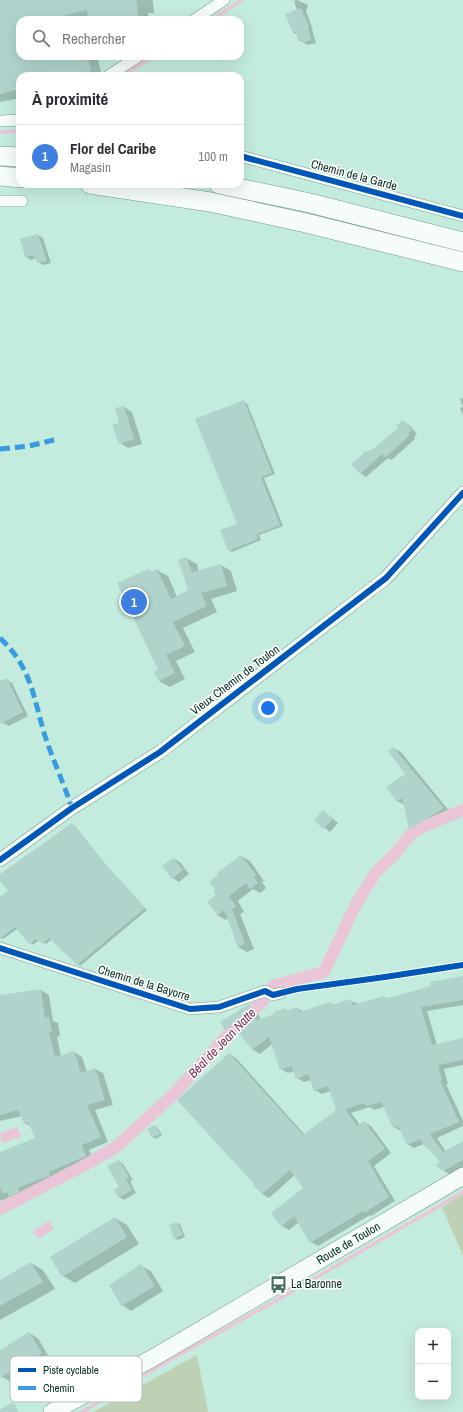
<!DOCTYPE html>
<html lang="fr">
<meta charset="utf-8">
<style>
body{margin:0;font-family:"Archivo Narrow",sans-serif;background:#f7f7f7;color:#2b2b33}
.controls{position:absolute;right:12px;bottom:12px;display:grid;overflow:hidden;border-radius:8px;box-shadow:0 4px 16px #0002}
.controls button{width:36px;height:36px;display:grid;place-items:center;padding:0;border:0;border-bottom:1px solid #e1e1e2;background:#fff;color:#2b2b33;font:20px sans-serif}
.you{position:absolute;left:268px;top:708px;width:14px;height:14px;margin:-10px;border:3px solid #fff;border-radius:50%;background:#1a73e8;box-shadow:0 0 0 6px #1a73e833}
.badge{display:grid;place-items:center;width:26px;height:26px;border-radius:50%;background:#7c3aed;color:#fff;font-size:13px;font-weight:700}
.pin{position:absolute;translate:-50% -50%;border:2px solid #fff;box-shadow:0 1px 4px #0006}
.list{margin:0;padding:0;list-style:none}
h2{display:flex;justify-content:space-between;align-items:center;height:52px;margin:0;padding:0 16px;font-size:17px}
h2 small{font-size:13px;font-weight:400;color:#7c7c81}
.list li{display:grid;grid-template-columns:26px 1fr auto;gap:12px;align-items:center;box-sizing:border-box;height:64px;padding:0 16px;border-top:1px solid #e1e1e2}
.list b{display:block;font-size:15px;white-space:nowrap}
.list p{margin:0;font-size:13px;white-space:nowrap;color:#7c7c81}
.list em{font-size:13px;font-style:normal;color:#7c7c81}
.icon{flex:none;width:22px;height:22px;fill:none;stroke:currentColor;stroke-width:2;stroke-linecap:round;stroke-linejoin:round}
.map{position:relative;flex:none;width:463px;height:1412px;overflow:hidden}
.search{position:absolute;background:#fff;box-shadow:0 4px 16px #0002;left:16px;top:16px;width:228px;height:44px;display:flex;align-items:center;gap:10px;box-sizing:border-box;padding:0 14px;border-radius:12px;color:#7c7c81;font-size:15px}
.panel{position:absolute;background:#fff;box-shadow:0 4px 16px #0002;left:16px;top:72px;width:228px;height:116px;border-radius:12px}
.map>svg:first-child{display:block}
.green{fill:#bed1b4}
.water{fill:#e9c5d7}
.shadow{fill:#0003}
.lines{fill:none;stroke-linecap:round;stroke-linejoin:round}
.stream{stroke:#e9c5d7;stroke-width:3.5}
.canal{stroke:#e9c5d7;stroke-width:12}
.building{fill:#b0d4cc}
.minor-casing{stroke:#739b8f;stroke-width:12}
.tertiary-casing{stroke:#739b8f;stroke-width:14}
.primary-casing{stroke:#739b8f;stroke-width:18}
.motorway-casing{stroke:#739b8f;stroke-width:20}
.minor{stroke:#f6fcfa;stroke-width:11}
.tertiary{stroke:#f6fcfa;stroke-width:13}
.primary{stroke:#f6fcfa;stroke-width:17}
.motorway{stroke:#f6fcfa;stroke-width:19}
.quiet{stroke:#399ce0;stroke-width:5;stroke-dasharray:10 5;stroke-linecap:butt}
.cycleway-casing{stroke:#fff;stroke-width:8}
.cycleway{stroke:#0057b8;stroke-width:6}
.labels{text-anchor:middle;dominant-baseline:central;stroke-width:3;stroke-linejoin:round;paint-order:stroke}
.street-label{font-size:12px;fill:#002b20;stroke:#fff}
.poi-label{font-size:12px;fill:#002b20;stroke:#fff;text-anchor:start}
.water-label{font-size:13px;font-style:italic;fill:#7b2c57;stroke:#fff}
.key{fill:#fff;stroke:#b2bfbc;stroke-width:1}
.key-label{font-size:11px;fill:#002b20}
</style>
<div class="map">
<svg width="463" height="1412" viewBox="0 0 463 1412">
<rect width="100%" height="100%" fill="#c4ecde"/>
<path class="green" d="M463 1194V1256L442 1207Z
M197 1355 208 1412H93Z"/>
<path class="water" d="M17 1127 21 1136 19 1137 20 1138 17 1139V1138L2 1143 0 1133Z
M49 1221 54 1229 38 1239 33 1231Z"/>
<path class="shadow" d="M0 0H54L58 20H20V56H97L102 76H20V98L0 102Z
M61 0H151L153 1 154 13H148L149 20H62Z
M297 0 308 5 306 11 313 30H312L316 43 308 45 304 43 299 40 298 35 294 33 297 10 294 1Z
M38 235 43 238 51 263 43 265 38 262 36 258 31 260 26 257Z
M463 398V416L460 408 463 407 460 399Z
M244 402 247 403 275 474 264 478 283 526 259 535 261 540 232 552 229 550 238 525Z
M124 407 132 412 142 444 128 448 120 443 121 424Z
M403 421 409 425 417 434 414 437 415 439 394 458 391 460 388 458 366 477 360 473 368 453 373 451 399 428Z
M186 558 197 564 199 571 221 565 231 571 237 591 211 599 217 612 183 628 195 652 176 661 185 679 170 687 159 681 148 570 152 572 157 570 168 576 177 597 189 591 179 560Z
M6 679 12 683 28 716 9 726 3 723 0 717V682Z
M393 748 401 752 450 812 433 824 417 832 410 828 405 805 397 801 406 774Z
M324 811 338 823 330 832 315 820Z
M72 824 75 826 105 864 147 910 80 966 52 939 46 944 39 940 33 945 17 929 3 939 0 937V898L9 891 0 880V875Z
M241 856 250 861 264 881 262 882 266 888 260 893 253 889 238 901 244 912 240 914 254 949 247 952 238 947 228 918 226 920 217 915V896Z
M174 859 180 862 189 874 179 882 173 878Z
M463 977V1005L427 1011 437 1045 463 1039V1065L444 1069 448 1084H446L463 1121V1126L437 1138 446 1152 463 1142V1167L451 1175 444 1171 442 1163 424 1144 414 1148 407 1144 401 1131 394 1127 384 1107 374 1110 370 1107 351 1113 360 1125 364 1122 371 1126 391 1153 374 1166 395 1201 371 1216 370 1215 318 1246 311 1242 299 1222 289 1230 282 1226 305 1188 295 1175 269 1198 262 1194 229 1054 236 1058 305 1135 337 1110 331 1091 322 1094 315 1090 311 1080 304 1082 297 1078 294 1071 288 1073 281 1069 272 1044 260 1054 253 1050 238 1030 233 1033 226 1029 249 1005 256 1009 261 1020 275 1015 284 1009 289 1011 297 1008 304 1012 331 1003 335 1005 351 1001 358 1004 384 997 389 999Z
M41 990 49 995 53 1021 58 1023 60 1036 57 1037 61 1056 74 1052 82 1057 87 1072 95 1069 103 1073 113 1105 95 1110 108 1142 89 1150 94 1161 57 1177 58 1179 26 1192 28 1196 18 1201 10 1197 0 1201V1183L36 1138 32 1127 25 1123 22 1116 0 1121V996Z
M155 1126 157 1127 162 1135 156 1139 153 1137Z
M119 1161 123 1164 133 1180 130 1181 136 1193 124 1200 119 1197 121 1187Z
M115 1218 127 1225 139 1244 75 1283 63 1276Z
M177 1223 180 1224 185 1237 178 1240 175 1238Z
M31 1263 43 1270 55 1289 0 1320V1282Z
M141 1266 151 1271 163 1291 131 1311 122 1305 110 1285Z
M29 1333 38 1338 50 1359 11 1382 2 1377 0 1374V1351Z"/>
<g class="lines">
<path class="stream" d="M211 20 242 0
M122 76 154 56
M0 132 20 131
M305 1284 463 1192
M82 1412 161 1365 293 1291"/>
<path class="canal" d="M0 1209 85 1165 116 1147 173 1095 234 1028 263 1001 273 986 324 972 355 906 376 872 393 856 412 833 425 826 463 810"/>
</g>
<path class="building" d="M0 0H136L139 20H88L87 10 47 20H20V56H88L91 71 70 76H20V89L0 94Z
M301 8 309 27 308 28 311 40 302 43V40L298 41 296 32 293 33 285 14Z
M38 234 47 261 37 263 34 255 25 257 20 239Z
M244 400 272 473 261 477 280 525 257 534 258 539 228 551 220 530 237 524 195 419Z
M124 406 134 439 119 444 112 425 119 423 115 408Z
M403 420 412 430 408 433 410 435 388 455 385 457 382 454 360 474 351 464 366 451 367 452 371 449 372 450 398 428 396 426Z
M186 557 192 572 221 564 227 586 201 593 207 606 173 622 185 646 166 655 175 673 159 681 154 672 158 670 117 583 148 569 150 572 157 569 171 599 188 590 178 560Z
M7 678 23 712 0 724V681Z
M393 747 444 808 425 820 409 829 402 798 397 802 386 787 405 774 388 751Z
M323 810 333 819 323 829 314 820Z
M72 823 103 861 145 908 77 965 49 938 42 944 36 939 29 944 15 927 0 939V897L8 891 0 881V874Z
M241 855 256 875 254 877 258 883 250 889 246 883 229 896 236 907 232 909 245 944 238 947 224 910 217 915 207 902 216 895 213 892 215 890 209 882 218 875 217 873Z
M173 858 183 870 172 879 162 866Z
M463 976V1000L421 1007 432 1045 463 1038V1060L438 1065 442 1080H440L459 1122 430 1134 443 1152 463 1141V1160L443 1171 435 1165 440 1162 428 1148 427 1149 420 1139 407 1145 398 1126 393 1128 381 1102 366 1106 365 1103 345 1109 357 1126 364 1121 385 1149 368 1161 389 1197 364 1213 363 1211 310 1243 294 1216 281 1227 271 1213 303 1188 290 1170 262 1194 253 1185 254 1184 177 1100 229 1053 303 1135 336 1110 328 1086 314 1091 308 1074 296 1079 292 1066 280 1070 269 1037 252 1050 233 1025 225 1030 220 1022 249 1004 257 1020 274 1014 273 1012 285 1008 286 1011 297 1007 299 1012 331 1002 332 1005 351 999 353 1005 384 996 385 999 431 986 430 982Z
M41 989 45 1018 49 1017 52 1032H49L55 1057 74 1051 81 1073 95 1068 105 1100 87 1105 101 1137 82 1145 86 1156 49 1172 50 1175 18 1188 20 1191 9 1197 7 1192 3 1194 0 1187V1152L35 1138 28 1122 24 1124 18 1110 0 1115V995Z
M155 1125 160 1134 152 1138 147 1129Z
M119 1160 129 1177 126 1179 132 1190 118 1198 114 1190 119 1187 107 1166Z
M115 1217 127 1237 62 1277 50 1257Z
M177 1222 183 1235 174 1239 169 1225Z
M31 1262 43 1282 0 1306V1280Z
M141 1264 155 1286 121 1306 109 1285Z
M29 1332 42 1353 0 1378V1350Z
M13 1402 19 1412H0V1410Z"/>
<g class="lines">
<defs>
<path id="minor" d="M194 20 224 0
M108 76 139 56
M0 121 20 120
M240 156 463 216
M0 201H22
M0 948 190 1009 219 1007 265 991 273 995 281 993"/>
<path id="tertiary" d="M0 860 72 808 160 752 386 578 463 493"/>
<g id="primary">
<path id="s1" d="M52 1412 151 1359 463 1176"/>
</g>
<path id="motorway" d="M0 156 20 157
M0 176 20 178
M90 184 210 202 306 223 463 262
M219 184 310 203 463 242"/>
</defs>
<use href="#minor" class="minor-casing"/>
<use href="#tertiary" class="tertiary-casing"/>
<use href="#primary" class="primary-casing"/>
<use href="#motorway" class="motorway-casing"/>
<use href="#minor" class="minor"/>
<use href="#tertiary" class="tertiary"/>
<use href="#primary" class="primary"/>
<use href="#motorway" class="motorway"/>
<path class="quiet" d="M0 449 29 446 58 439
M0 638C32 668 33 697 45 736 53 760 64 784 72 808"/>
<defs>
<path id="cycleway" d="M240 156 463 216
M0 860 72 808 160 752 386 578 463 493
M0 948 190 1009 219 1007 265 991 273 995 297 989 385 977 463 965"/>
</defs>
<use href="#cycleway" class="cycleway-casing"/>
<use href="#cycleway" class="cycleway"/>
</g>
<defs>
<symbol id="bus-bare" viewBox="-9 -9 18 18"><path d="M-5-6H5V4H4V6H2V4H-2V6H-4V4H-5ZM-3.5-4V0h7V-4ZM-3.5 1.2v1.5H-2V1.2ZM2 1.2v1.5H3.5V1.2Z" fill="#456f62" stroke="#fff" stroke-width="2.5" paint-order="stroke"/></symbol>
</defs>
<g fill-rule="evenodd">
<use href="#bus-bare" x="266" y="1272" width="25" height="25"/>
</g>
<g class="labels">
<g class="street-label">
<text transform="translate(354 175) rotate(15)">Chemin de la Garde</text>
<text transform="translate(235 680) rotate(-37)">Vieux Chemin de Toulon</text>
<text transform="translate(144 983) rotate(17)">Chemin de la Bayorre</text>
<text stroke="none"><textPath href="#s1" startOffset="341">Route de Toulon</textPath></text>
</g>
<g class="poi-label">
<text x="291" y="1284">La Baronne</text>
</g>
<g class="water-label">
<text transform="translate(222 1043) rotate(-46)">Béal de Jean Natte</text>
</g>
</g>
<rect x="10" y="1356" width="132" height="46" rx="6" class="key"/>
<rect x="18" y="1368" width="18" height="4" fill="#0057b8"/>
<rect x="18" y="1386" width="18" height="4" fill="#399ce0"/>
<g class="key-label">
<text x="43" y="1374">Piste cyclable</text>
<text x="43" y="1392">Chemin</text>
</g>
</svg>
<div class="controls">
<button>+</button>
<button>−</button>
</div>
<div class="you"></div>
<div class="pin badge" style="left:134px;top:602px;background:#3f7fe0">1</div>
<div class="search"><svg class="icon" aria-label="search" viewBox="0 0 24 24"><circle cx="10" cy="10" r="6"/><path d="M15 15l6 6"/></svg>Rechercher</div>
<section class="panel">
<h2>À proximité<small></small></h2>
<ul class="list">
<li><span class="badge" style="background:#3f7fe0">1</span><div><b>Flor del Caribe</b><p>Magasin</p></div><em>100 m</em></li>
</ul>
</section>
</div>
